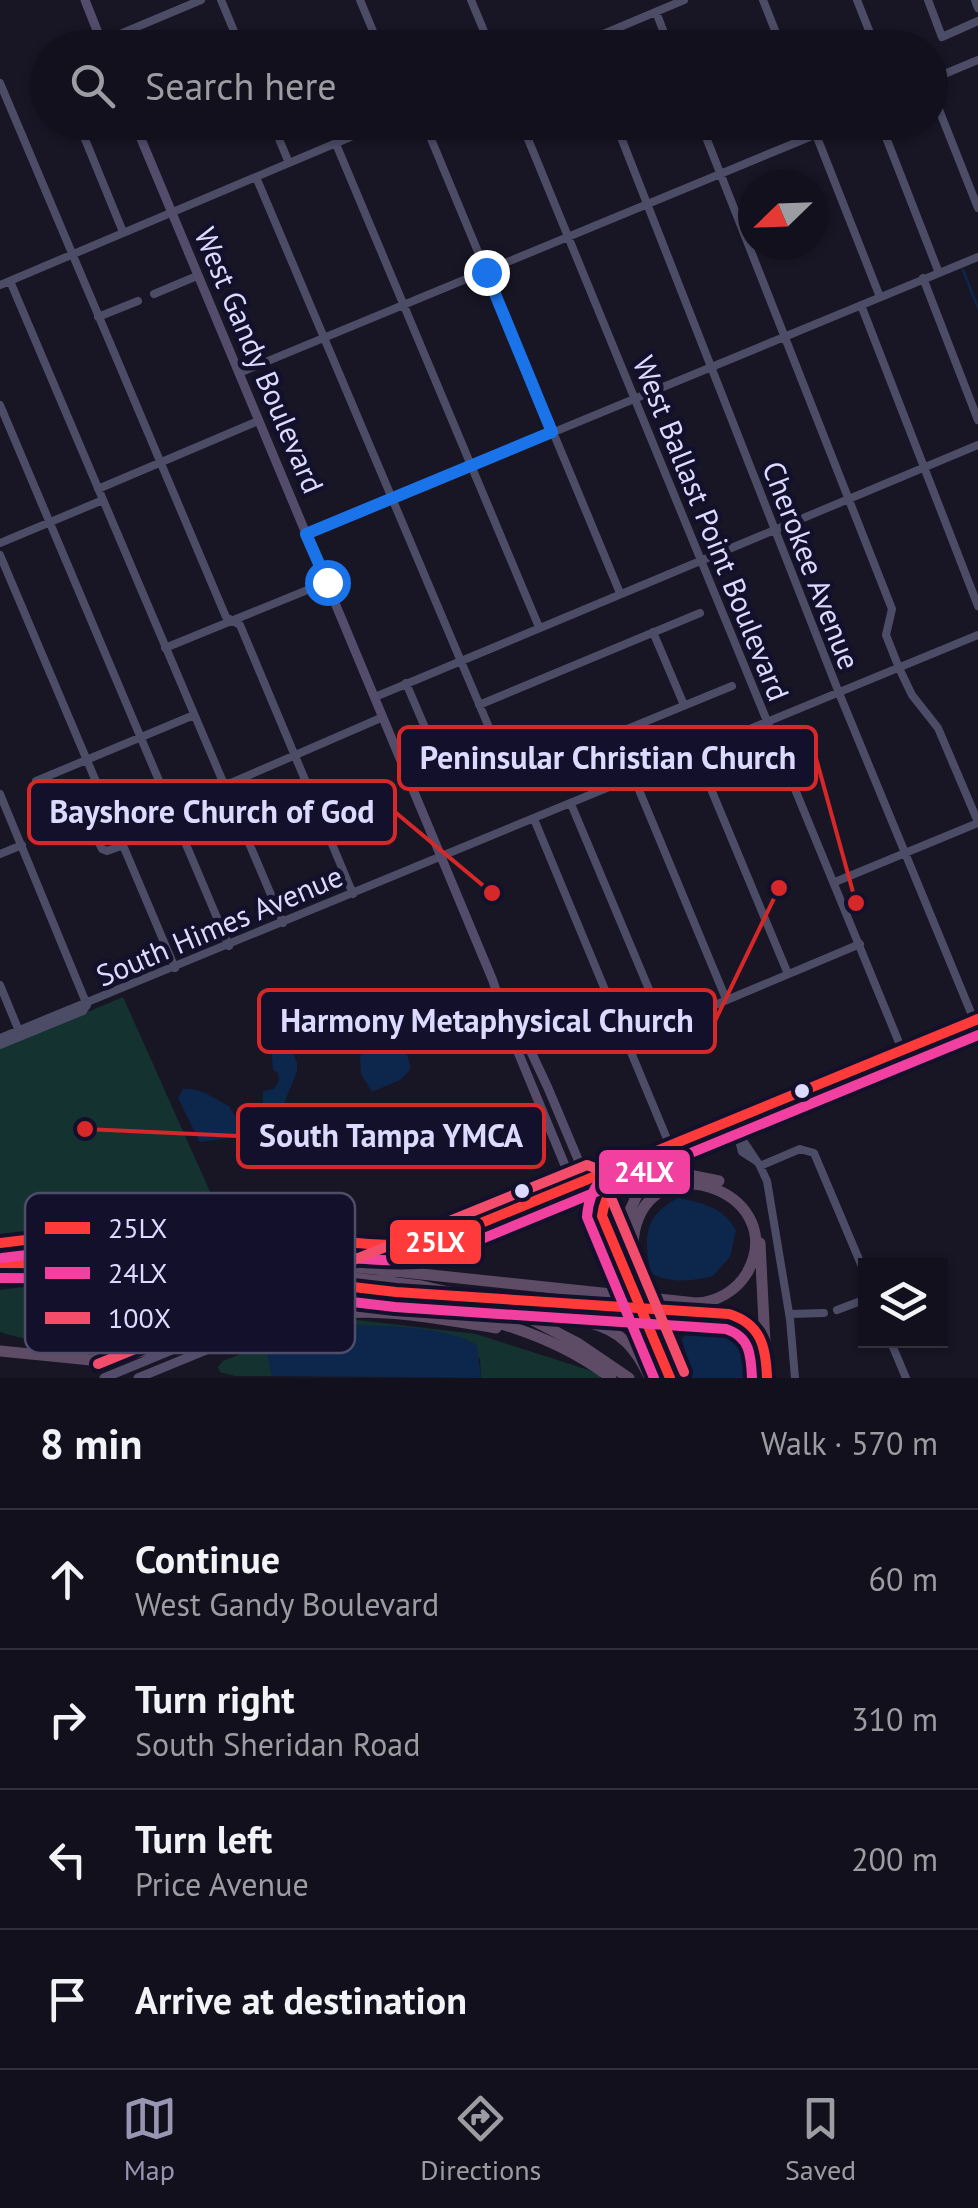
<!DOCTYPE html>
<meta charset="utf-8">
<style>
body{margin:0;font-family:"PT Sans",sans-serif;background:#1b1925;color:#f1f3f6}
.controls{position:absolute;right:30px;bottom:30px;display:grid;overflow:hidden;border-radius:0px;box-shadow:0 2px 8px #0004}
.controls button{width:90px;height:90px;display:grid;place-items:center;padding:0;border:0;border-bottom:2px solid #31303b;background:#12101c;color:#f1f3f6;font:50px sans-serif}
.compass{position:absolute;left:738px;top:170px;width:90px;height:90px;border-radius:50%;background:#12101c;box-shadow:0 2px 8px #0004;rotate:247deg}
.stop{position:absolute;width:30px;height:30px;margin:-22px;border:8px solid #1a73e8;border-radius:50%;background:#fff}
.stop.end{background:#1a73e8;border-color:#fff;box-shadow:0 2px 10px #0008}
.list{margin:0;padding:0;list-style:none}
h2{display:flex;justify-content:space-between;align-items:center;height:130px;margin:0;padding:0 40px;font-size:42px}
h2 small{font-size:32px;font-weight:400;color:#9c9da3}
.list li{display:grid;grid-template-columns:65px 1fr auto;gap:30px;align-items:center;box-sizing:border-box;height:140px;padding:0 40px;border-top:2px solid #31303b}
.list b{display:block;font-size:38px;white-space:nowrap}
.list p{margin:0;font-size:32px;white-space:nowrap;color:#9c9da3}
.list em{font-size:32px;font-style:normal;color:#9c9da3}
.icon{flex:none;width:55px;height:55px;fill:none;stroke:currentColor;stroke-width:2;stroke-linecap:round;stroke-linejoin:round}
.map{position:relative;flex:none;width:978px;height:1378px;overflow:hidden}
.search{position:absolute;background:#12101c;box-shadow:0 2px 8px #0004;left:30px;right:30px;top:30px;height:110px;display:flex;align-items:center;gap:25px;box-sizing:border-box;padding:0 35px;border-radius:55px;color:#9c9da3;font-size:38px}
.sheet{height:690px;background:#12101c}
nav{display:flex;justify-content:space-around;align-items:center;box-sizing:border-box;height:140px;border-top:2px solid #31303b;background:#12101c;font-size:28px;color:#9c9da3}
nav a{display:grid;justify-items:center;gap:5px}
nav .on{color:#9895b3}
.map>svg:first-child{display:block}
.green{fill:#143230}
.water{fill:#0c264c}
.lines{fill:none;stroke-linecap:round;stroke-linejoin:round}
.stream{stroke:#0c264c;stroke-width:2.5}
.minor{stroke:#4c4c66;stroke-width:8}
.major{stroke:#544c6b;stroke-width:9}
.highway{stroke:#5e4c66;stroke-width:11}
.bus-1-casing{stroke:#13102b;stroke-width:18}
.bus-2-casing{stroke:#13102b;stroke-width:18}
.bus-3-casing{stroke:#13102b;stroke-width:18}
.bus-1{stroke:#ff3a3a;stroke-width:10}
.bus-2{stroke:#f240a1;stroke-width:10}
.bus-3{stroke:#f44d6c;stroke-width:10}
.route{stroke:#1a73e8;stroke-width:12}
.bus-dot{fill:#dddaff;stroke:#13102b;stroke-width:4}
.labels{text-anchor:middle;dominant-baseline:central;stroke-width:9;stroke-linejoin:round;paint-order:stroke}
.street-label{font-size:30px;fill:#dddaff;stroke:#13102b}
.key{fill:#13102b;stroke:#504d6b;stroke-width:2.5}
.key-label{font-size:28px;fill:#dddaff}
.leader{fill:none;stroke:#d62828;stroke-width:4}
.callout-dot{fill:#d62828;stroke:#13102b;stroke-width:4}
.callout{fill:#13102b;stroke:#d62828;stroke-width:4}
.callout-label{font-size:32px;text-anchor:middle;font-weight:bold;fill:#dddaff}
.line-badge{stroke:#13102b;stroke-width:4}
.badge-label{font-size:28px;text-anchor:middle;font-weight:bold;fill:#fff}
</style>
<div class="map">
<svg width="978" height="1378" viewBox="0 0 978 1378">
<rect width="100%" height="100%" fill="#181625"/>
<path class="green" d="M123 997 224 1223 0 1236V1049Z
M47 1284 228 1291 236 1297C163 1328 78 1358 0 1332V1290Z
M344 1315 349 1319 476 1334 601 1374 600 1378H481L480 1359 465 1339 399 1327 328 1325 267 1349 272 1376H235L220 1372 218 1367 223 1361 317 1323Z"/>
<path class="water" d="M270 992 297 1063V1072L285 1101 289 1143 276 1145 236 1137 200 1142 178 1098 183 1089C201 1087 214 1099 229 1106L237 1119 248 1124 263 1119V1091L274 1089 279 1080 278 1073 273 1070 271 1044 258 1002 261 993Z
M393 1039 404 1043 411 1069 400 1080 372 1092 361 1074 360 1056 375 1045Z
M678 1198C703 1203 723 1207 736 1230L730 1257 713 1276C694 1281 669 1284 651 1273 643 1237 644 1216 678 1198Z
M327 1325C373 1326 437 1323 477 1345L481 1378 272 1376 266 1349Z
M687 1334 737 1335 742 1343 747 1378H691L682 1339Z"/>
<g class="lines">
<path class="stream" d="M963 270 978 308"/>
<path class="minor" d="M221 0 241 48
M360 0 380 48
M471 0 491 48
M763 0 782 48
M857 0 876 48
M928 0 942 37 978 21
M975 0 978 8
M656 12 670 48
M101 42 201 0
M570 48 684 0
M930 80 978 60
M0 83 226 617 240 625 353 894
M930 87 978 208
M78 122 123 232
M272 122 289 163
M424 122 620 593
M521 122 907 1062
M615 122 839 693 974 1020
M700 122 892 609 886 635 899 668 912 695 938 728 978 822
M811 122 880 297
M880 122 939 273
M336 144 539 627
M256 177 496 744
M923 278 978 420
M10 281 283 923
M0 285 386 122
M154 294 197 276
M861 305 978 606
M98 317 138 301
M239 373 812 136 817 128 830 122
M0 405 229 946
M98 489 258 421
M307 534 978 257
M0 543 103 500
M0 555 175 968
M653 632 684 705
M165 648 327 582
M406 683 438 758 436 766 408 778
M375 697 978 445
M479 705 700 613
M620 732 732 686
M696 753 788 974
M634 778 726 999
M36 781 194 715
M224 786 383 717
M0 794 87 1005
M571 804 664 1025
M534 819 670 1146
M115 831 101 837 99 843 102 849 107 851 121 846
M0 854 22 845
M835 882 978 823
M0 985 19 1031
M0 1038 978 635
M627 1042 860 944
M0 1045 83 1011 87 1005
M737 1133 742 1152 756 1161
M739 1139 744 1142 758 1163
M837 1310 866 1299
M789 1314 824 1313
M890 1340 906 1378
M795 1378 790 1319 767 1181 760 1166 800 1149 814 1153 866 1276"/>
<path class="major" d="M85 0 104 48
M134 122 493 981 508 1028 647 1363
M507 1011 518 1024 548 1088 632 1288
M602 1213 605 1197 616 1184
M370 1269 978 1019
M375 1281 978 1032
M640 1307 670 1378
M282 1319 361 1287
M104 1378 337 1282
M138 1378 250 1332"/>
<path class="highway" d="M46 1238 221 1231 393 1247 430 1244
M760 1243 765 1343
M0 1246 185 1249 696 1303C717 1302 736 1291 747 1273 790 1196 660 1144 636 1225 630 1247 634 1272 635 1294
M164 1256 422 1286 467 1296
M0 1263C198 1253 396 1290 590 1323 622 1331 636 1349 650 1378
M44 1269 215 1276
M0 1276 50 1270
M475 1297 734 1315C766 1326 766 1349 767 1378
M392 1298C471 1315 546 1328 611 1378
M527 1317 579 1344 629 1378
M244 1334C337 1300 402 1312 496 1328
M0 1351 91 1360 183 1344
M681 1378 629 1245 627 1217 637 1195 656 1180 689 1175 719 1181"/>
<defs>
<path id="bus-1" d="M641 1171C619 1180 605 1191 602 1216L670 1378
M0 1243C81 1233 164 1227 246 1232 308 1236 368 1249 430 1244L978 1019
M0 1263 156 1264 396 1292 729 1314C761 1324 766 1347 767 1378"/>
<path id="bus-2" d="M635 1157C607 1169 589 1185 587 1217L654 1378
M2 1258C81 1248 161 1242 241 1247 305 1250 368 1265 433 1259L978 1035
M0 1278 155 1279 395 1307 726 1329C750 1337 751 1355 752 1378"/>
<path id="bus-3" d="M98 1364 587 1165 595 1168 601 1174 684 1372"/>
</defs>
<use href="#bus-1" class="bus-1-casing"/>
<use href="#bus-2" class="bus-2-casing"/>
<use href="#bus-3" class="bus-3-casing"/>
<use href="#bus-1" class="bus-1"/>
<use href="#bus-2" class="bus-2"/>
<use href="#bus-3" class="bus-3"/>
</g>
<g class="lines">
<path class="route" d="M327 582 306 534 552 432 486 272"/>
</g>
<g class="bus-dot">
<circle cx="802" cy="1091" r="9"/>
<circle cx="522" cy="1191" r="9"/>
</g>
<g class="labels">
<g class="street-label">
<text transform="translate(260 360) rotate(67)">West Gandy Boulevard</text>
<text transform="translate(712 528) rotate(68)">West Ballast Point Boulevard</text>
<text transform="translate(812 565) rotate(69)">Cherokee Avenue</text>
<text transform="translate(219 925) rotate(-23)">South Himes Avenue</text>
</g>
</g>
<rect x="25" y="1193" width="330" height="160" rx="15" class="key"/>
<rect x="45" y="1222" width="45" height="12" fill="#ff3a3a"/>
<rect x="45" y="1267" width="45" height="12" fill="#f240a1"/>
<rect x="45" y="1312" width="45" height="12" fill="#f44d6c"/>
<g class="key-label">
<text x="108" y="1238">25LX</text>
<text x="108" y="1283">24LX</text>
<text x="108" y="1328">100X</text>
</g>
<path class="leader" d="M856 903L816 758M492 893L395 812M779 888L715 1021M85 1129L238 1136"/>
<g class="callout-dot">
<circle cx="856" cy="903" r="10"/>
<circle cx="492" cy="893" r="10"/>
<circle cx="779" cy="888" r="10"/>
<circle cx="85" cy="1129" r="10"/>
</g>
<g class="callout">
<rect x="399" y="727" width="417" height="62" rx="10"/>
<rect x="29" y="781" width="366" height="62" rx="10"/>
<rect x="259" y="990" width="456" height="62" rx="10"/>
<rect x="238" y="1105" width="306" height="62" rx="10"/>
</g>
<g class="callout-label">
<text x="608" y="769">Peninsular Christian Church</text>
<text x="212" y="823">Bayshore Church of God</text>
<text x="487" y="1032">Harmony Metaphysical Church</text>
<text x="391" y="1147">South Tampa YMCA</text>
</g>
<g class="line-badge">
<rect x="597" y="1148" width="95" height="48" rx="10" fill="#f240a1"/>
<rect x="388" y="1218" width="95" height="48" rx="10" fill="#ff3a3a"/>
</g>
<g class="badge-label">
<text x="644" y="1182">24LX</text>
<text x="435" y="1252">25LX</text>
</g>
</svg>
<div class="controls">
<button><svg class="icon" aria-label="layers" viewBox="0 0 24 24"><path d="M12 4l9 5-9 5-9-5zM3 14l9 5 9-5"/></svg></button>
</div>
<svg class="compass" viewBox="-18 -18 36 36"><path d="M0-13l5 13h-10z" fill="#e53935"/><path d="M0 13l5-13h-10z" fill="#9c9da3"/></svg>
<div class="stop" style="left:327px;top:582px"></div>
<div class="stop end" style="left:486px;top:272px"></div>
<div class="search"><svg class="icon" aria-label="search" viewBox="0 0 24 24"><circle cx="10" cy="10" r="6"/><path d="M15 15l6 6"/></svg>Search here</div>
</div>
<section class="sheet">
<h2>8 min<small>Walk · 570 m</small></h2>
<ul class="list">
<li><svg class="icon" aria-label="ahead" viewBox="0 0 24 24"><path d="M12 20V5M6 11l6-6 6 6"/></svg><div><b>Continue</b><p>West Gandy Boulevard</p></div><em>60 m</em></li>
<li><svg class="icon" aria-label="right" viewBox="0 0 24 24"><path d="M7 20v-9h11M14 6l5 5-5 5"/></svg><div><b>Turn right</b><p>South Sheridan Road</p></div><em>310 m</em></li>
<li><svg class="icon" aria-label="left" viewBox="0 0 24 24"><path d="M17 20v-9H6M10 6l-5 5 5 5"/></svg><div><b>Turn left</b><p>Price Avenue</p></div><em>200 m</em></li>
<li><svg class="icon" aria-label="arrive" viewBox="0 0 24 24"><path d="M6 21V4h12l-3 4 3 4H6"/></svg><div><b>Arrive at destination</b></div></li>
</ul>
</section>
<nav>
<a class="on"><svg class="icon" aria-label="map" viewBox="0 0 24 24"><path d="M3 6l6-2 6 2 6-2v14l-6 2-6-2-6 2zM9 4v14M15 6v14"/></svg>Map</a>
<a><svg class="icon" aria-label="directions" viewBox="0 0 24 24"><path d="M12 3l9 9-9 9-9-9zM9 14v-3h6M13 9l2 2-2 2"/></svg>Directions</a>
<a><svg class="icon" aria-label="saved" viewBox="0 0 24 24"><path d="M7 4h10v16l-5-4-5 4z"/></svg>Saved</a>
</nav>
